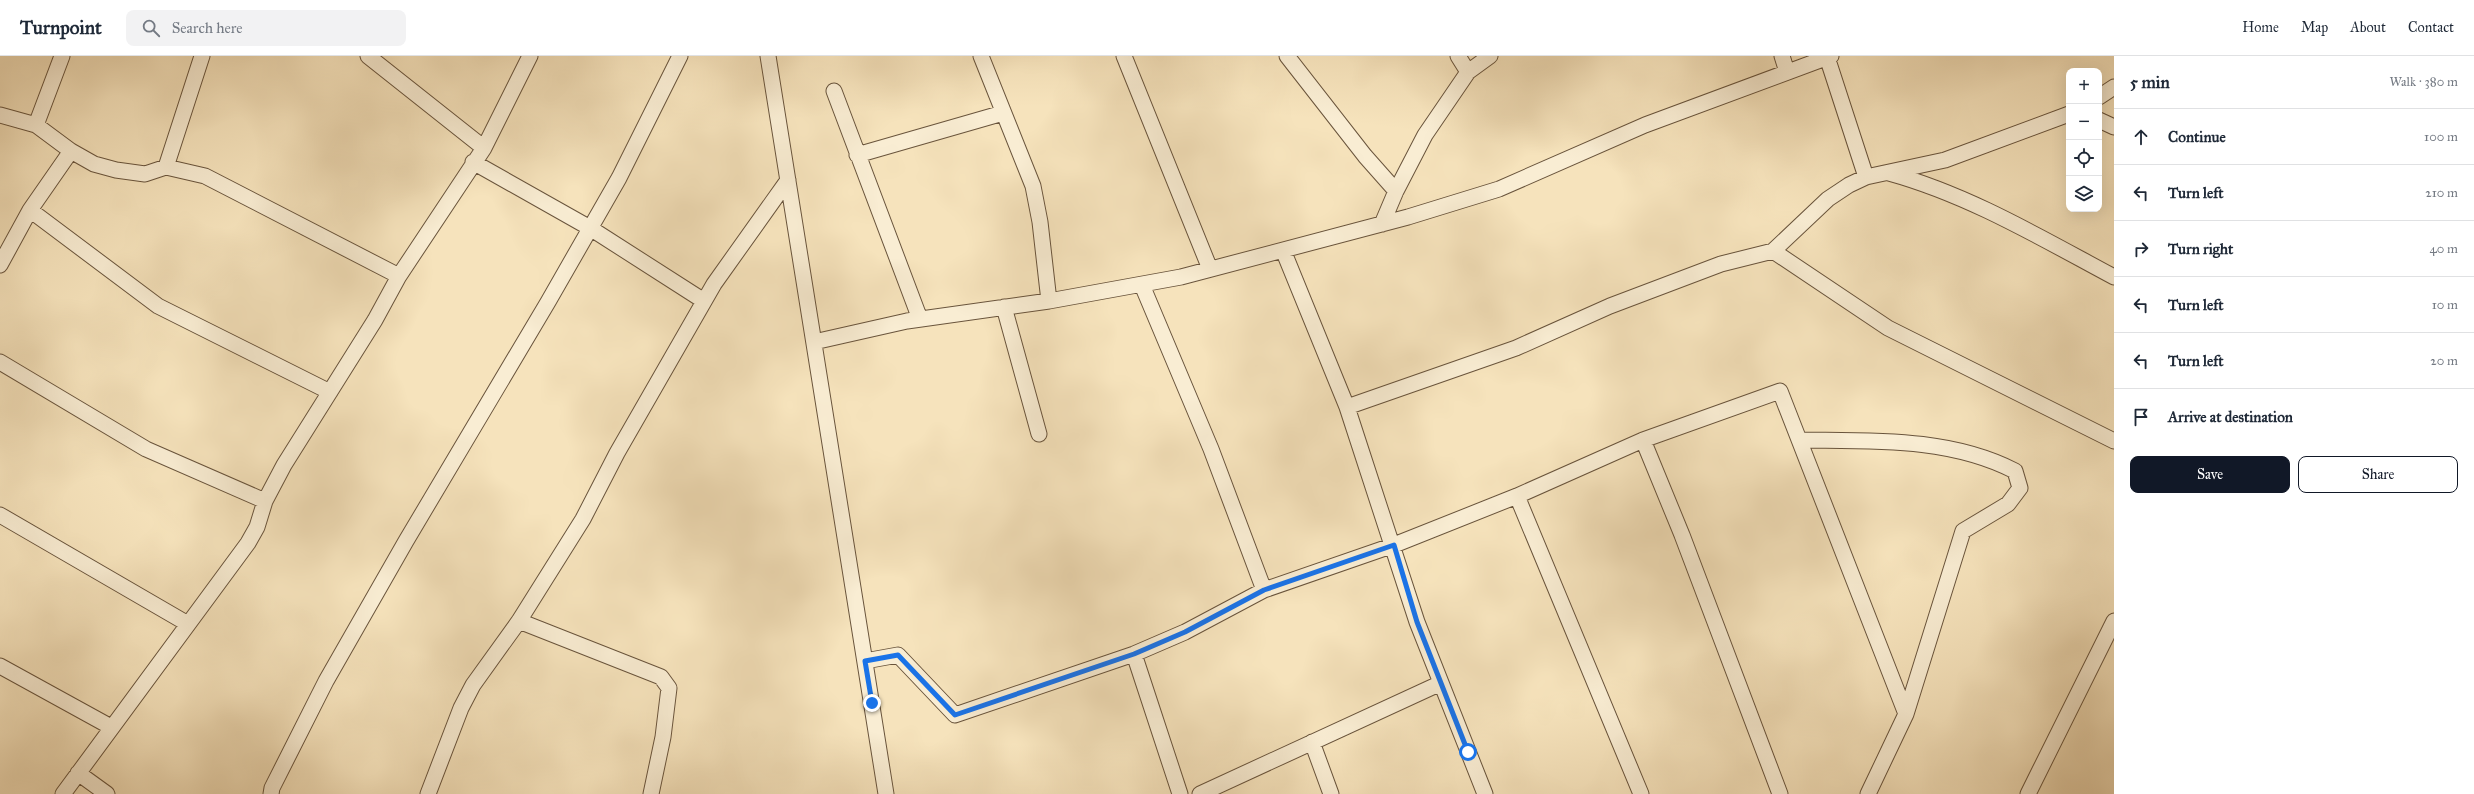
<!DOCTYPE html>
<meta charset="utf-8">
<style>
body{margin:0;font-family:"IM FELL Great Primer",serif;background:#f2f2f3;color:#1f2937}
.controls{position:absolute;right:12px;top:12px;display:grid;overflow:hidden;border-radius:8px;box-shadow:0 4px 16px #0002}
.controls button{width:36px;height:36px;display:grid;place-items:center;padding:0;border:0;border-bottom:1px solid #e0e1e3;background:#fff;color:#1f2937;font:20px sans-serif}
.stop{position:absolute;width:12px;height:12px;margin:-9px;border:3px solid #1a73e8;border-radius:50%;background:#fff}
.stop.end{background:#1a73e8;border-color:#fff;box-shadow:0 1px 4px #0008}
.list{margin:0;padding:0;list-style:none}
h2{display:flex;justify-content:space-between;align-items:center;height:52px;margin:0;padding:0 16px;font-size:17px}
h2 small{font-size:13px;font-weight:400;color:#747a83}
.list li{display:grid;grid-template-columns:26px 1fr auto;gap:12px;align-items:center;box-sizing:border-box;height:56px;padding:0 16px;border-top:1px solid #e0e1e3}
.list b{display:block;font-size:15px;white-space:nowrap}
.list em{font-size:13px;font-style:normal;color:#747a83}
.actions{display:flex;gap:8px;padding:12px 16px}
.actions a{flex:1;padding:9px 0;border:1px solid #111827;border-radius:8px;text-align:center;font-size:14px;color:#111827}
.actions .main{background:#111827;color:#fff}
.icon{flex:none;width:22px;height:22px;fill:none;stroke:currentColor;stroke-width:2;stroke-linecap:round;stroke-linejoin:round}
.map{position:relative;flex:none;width:2114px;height:738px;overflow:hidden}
header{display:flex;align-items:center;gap:24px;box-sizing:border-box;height:56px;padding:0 20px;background:#fff;border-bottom:1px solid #e0e1e3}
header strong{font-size:19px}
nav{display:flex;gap:22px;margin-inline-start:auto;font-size:14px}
.search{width:280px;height:36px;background:#f2f2f3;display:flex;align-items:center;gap:10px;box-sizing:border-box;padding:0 14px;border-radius:8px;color:#747a83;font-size:15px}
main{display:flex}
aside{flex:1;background:#fff}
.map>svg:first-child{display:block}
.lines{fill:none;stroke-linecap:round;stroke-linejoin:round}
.minor-casing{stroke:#69543c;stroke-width:17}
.minor{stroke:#f9edd3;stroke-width:15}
.route{stroke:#1a73e8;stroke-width:5}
</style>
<header>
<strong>Turnpoint</strong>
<div class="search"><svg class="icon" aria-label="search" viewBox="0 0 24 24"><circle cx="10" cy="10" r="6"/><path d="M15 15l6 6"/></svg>Search here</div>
<nav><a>Home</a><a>Map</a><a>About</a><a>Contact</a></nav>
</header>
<main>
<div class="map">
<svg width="2114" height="738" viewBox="0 0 2114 738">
<rect width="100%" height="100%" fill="#f6e3bc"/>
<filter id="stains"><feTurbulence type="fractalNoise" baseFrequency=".005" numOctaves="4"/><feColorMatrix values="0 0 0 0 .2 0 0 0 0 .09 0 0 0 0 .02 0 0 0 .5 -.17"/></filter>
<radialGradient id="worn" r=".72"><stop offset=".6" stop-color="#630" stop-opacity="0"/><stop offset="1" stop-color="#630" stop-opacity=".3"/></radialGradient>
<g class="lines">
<defs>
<path id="minor" d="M368 0 484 92
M768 0 886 738
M981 0 1033 130 1040 166 1049 245
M1124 0 1210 213
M1287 0 1365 100 1396 135
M1458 0 1468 16
M1782 0 1787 16
M1827 1 1866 121
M834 35 920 263
M2099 41 2114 31
M0 59 36 69 71 95 94 108 116 114 145 118 166 111 205 120 399 220
M2099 64 2114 71
M36 69 62 0
M857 99 1003 57
M473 106 590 172 704 245
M166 111 202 0
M1889 117C1969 139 2041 182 2114 221
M30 154 158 250 330 336
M1382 168 1396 135 1425 79 1468 16 1490 0
M1283 194 1347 351 1417 566 1485 738
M1773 195 1888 272 2114 385
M0 209 30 154 71 95
M1142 229 1211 393 1264 534
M1004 251 1039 378
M814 286 907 265 1049 245 1181 221 1408 161 1499 133 1645 69 1831 0
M0 306 146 393 265 445
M1347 351 1516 292 1610 250 1721 208 1773 195 1828 143 1849 129 1866 121 1945 104 2069 58
M1643 384 1682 479 1780 738
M1800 384C1872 385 1949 381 2015 415L2020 432 2008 448 1963 475 1906 658 1868 738
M1517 440 1641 738
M0 459 188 568
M519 565 656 619 661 621 669 632 663 681 651 738
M1134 598 1180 738
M865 605 898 599 955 659 1134 598 1185 576 1264 534 1394 489 1517 440 1643 384 1780 335 1906 658
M0 610 111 671
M1312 686 1331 738
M78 717 107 738
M63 738 248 487 257 471 265 445 284 409 375 264 399 220 484 92 530 0
M271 738 272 732 326 625 406 485 548 246 619 122 680 0
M428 738 461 652 473 629 519 565 583 463 617 397 714 228 788 124
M1200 738 1441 627
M2028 738 2114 565"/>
</defs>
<use href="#minor" class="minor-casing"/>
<use href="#minor" class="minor"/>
</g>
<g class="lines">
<path class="route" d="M872 647 865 605 898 599 955 659 1134 598 1185 576 1264 534 1394 489 1417 566 1468 696"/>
</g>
<rect width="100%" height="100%" filter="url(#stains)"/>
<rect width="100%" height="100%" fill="url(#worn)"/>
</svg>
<div class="controls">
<button>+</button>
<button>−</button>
<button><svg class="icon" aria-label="locate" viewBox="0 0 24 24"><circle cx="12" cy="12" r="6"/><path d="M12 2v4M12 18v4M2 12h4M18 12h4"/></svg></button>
<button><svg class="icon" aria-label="layers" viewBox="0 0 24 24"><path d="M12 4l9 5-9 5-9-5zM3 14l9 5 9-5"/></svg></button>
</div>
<div class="stop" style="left:1468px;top:696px"></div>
<div class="stop end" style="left:872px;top:647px"></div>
</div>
<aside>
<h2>5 min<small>Walk · 380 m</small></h2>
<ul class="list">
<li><svg class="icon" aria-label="ahead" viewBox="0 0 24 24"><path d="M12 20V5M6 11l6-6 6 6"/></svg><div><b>Continue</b></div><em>100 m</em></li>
<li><svg class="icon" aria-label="left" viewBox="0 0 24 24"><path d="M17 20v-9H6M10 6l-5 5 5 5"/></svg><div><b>Turn left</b></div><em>210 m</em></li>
<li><svg class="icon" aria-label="right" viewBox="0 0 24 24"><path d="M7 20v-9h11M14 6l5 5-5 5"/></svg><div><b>Turn right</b></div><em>40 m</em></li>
<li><svg class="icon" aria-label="left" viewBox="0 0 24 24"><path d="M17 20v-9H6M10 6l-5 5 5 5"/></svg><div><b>Turn left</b></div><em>10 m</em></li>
<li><svg class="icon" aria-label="left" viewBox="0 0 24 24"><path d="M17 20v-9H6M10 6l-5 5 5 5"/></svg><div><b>Turn left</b></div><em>20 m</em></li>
<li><svg class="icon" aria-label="arrive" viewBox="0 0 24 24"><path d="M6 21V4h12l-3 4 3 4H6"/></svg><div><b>Arrive at destination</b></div></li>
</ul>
<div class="actions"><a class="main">Save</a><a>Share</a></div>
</aside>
</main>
